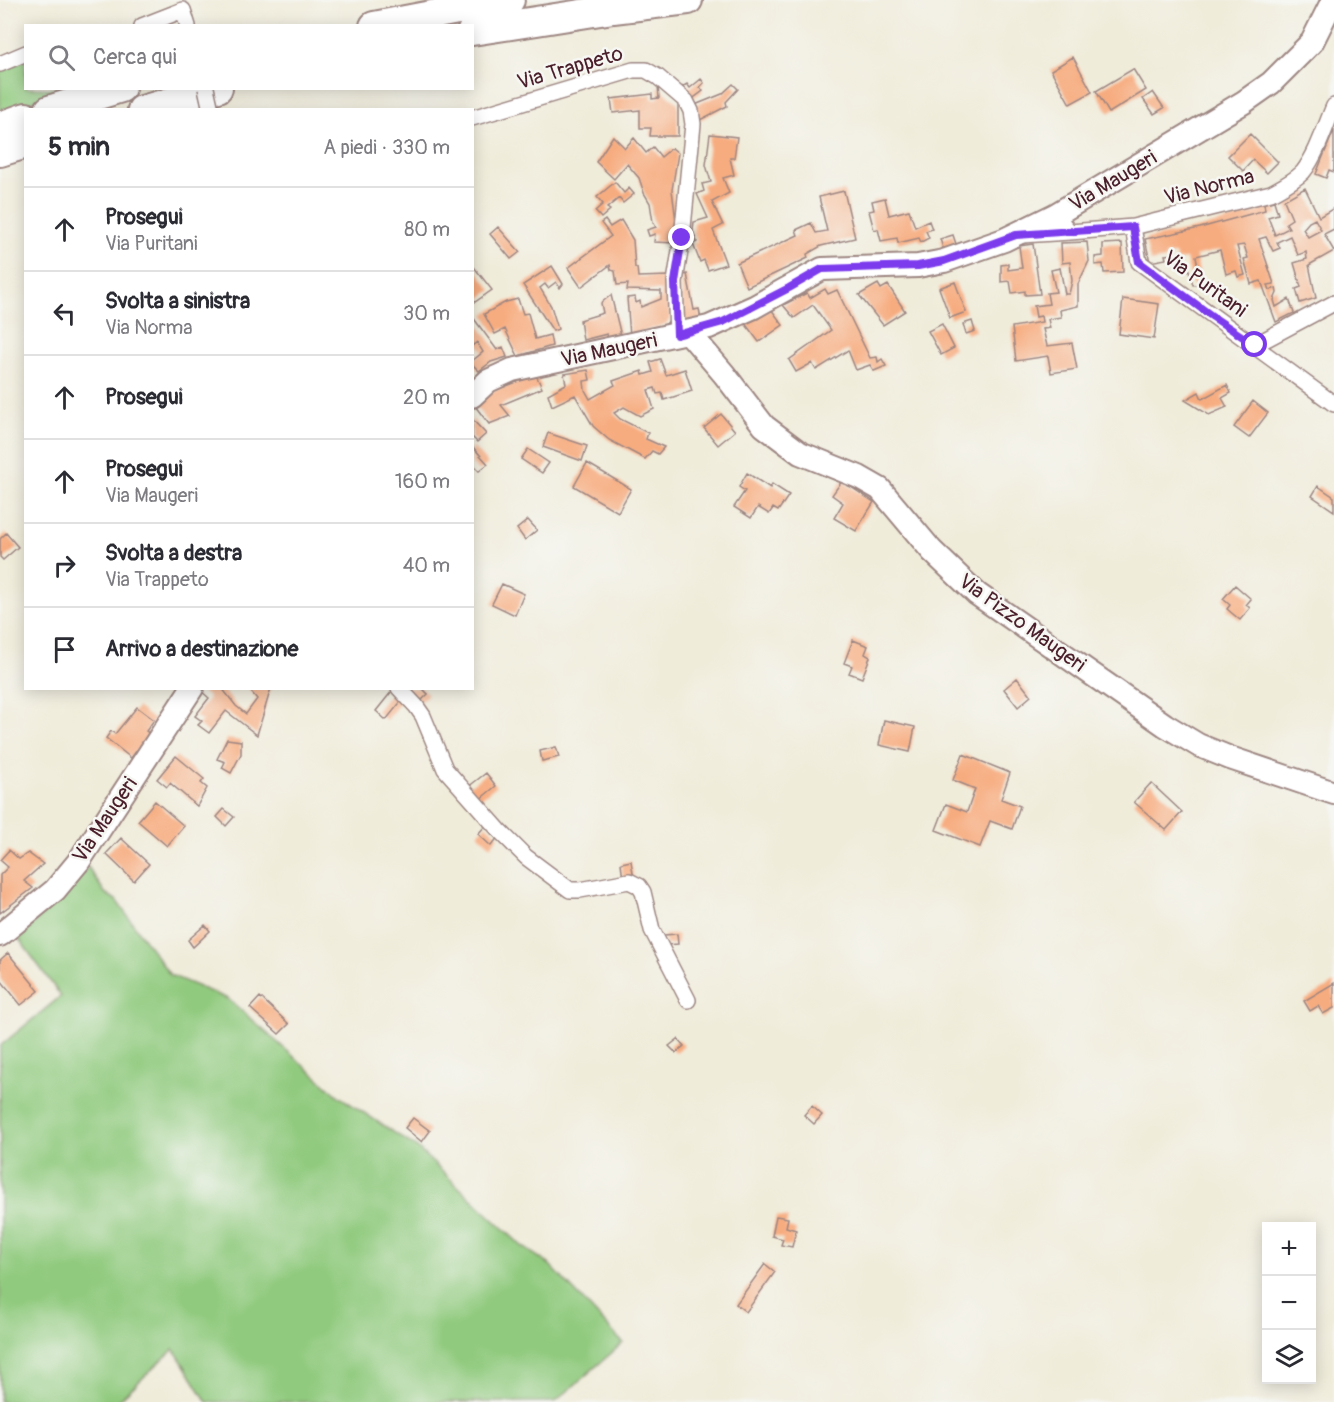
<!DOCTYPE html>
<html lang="it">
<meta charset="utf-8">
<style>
body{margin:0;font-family:Pangolin,sans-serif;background:#f2f2f3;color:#2b2b33}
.controls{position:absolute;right:18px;bottom:18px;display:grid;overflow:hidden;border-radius:0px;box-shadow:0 3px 15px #0003}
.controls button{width:54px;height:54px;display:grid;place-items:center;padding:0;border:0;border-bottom:2px solid #e1e1e2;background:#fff;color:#2b2b33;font:30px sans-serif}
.stop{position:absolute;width:18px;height:18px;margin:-14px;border:4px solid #7c3aed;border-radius:50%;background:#fff}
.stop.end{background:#7c3aed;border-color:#fff;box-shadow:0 2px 6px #0008}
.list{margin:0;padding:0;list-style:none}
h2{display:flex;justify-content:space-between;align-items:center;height:78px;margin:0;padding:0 24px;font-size:26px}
h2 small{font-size:20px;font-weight:400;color:#7c7c81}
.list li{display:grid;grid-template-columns:39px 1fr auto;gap:18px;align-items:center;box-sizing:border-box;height:84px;padding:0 24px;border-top:2px solid #e1e1e2}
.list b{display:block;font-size:22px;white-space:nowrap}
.list p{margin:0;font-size:20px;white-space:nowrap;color:#7c7c81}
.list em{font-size:20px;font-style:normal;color:#7c7c81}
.icon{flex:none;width:33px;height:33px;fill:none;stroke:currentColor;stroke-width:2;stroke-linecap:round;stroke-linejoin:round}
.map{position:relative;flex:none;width:1334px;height:1402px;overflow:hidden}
.search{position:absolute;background:#fff;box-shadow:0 3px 15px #0003;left:24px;top:24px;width:450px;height:66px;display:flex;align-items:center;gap:15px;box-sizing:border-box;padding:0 21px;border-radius:0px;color:#7c7c81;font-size:22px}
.panel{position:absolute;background:#fff;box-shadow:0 3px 15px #0003;left:24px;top:108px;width:450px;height:582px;border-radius:0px}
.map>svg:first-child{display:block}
.green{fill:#90ca7e;stroke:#6d7454;stroke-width:1.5}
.building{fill:#f7ac7f;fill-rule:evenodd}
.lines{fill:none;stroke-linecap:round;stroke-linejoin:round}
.street-casing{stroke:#9d8682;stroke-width:18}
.secondary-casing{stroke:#9d8682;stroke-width:26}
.highway-casing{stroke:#9d8682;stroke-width:32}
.street{stroke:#fff;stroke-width:15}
.secondary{stroke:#fff;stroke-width:22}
.highway{stroke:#fff;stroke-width:28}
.street-bridge-casing{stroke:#9d8682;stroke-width:18;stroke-linecap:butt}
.street-bridge{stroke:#fff;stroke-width:15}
.route{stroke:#7c3aed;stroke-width:8}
.labels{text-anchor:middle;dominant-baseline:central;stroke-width:5;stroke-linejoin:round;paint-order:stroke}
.street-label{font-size:21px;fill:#4a1f2b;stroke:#f6f6f2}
</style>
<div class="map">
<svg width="1334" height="1402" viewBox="0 0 1334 1402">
<rect width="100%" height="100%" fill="#f6f6f2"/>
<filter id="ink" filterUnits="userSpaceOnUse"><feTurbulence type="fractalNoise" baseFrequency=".0167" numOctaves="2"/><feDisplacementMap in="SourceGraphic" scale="12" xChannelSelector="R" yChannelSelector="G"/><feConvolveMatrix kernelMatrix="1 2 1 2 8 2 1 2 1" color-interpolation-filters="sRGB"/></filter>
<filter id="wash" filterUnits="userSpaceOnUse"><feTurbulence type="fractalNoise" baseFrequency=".008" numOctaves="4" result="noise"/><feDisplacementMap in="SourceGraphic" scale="24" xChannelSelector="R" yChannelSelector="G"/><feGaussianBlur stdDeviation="1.35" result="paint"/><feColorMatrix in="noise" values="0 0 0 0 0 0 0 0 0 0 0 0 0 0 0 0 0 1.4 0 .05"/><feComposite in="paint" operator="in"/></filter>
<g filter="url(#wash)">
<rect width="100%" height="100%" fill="#f0ecda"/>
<path class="green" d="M25 59 26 88 72 89 0 112V72Z
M88 867 105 893 116 900 170 975 228 999 340 1097 416 1147 523 1247 549 1264 623 1343 555 1402H207L174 1349 117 1402H0V1046L61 996 19 939Z"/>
<g id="blocks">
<path class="building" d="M1073 57 1092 92 1070 104 1051 70Z
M1133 69 1146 90 1109 113 1096 91Z
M701 79 704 83 700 87 703 91 691 100 682 87 687 84 690 88Z
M733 84 738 89 726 102 727 106 700 120 695 105 722 94Z
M658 86 678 103V136H650L651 128H640V110L613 113 611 99 652 94V99L659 98Z
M1153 92 1164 108 1154 114 1143 99Z
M1334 130V172L1329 170 1326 178 1316 174Z
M710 134 737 137 734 158H730L734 175 723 178 729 193 712 202 723 225 713 230 726 264 708 270 704 260 700 262 693 244 697 242 693 231 694 222 708 218 697 194 704 191 702 184 711 182 706 165Z
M1250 134 1278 162 1267 173 1253 160 1243 171 1228 156Z
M613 136 625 148 634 138 646 153 653 147 661 157 672 148 678 153 672 190 677 229 676 243 654 242 655 234 649 236 647 230 656 227 653 222 650 203 644 193 639 178 627 164 614 179 596 162Z
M615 182 624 193 629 188 634 194 623 203 619 198 607 208 610 210 601 218 595 211 603 204 597 197Z
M1305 188 1319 217 1334 208V229L1324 234 1334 251 1309 265 1316 298 1300 303 1296 289 1301 287 1294 263 1307 259 1306 252 1298 255 1290 236 1277 242 1280 248 1273 251 1266 237 1259 239 1274 284 1268 285 1270 290 1276 288 1277 293 1274 300 1276 307 1289 299 1294 313 1276 322 1261 281 1251 284 1244 259 1248 258 1244 245 1237 246 1245 275 1238 277 1236 271 1226 274 1220 250 1196 256 1201 284 1193 285 1186 259 1177 260 1175 254 1165 255 1166 259 1150 262 1145 239 1200 228 1265 210 1264 203 1274 201 1278 214 1268 217 1275 235 1289 228 1286 223 1292 219 1284 200ZM1315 219 1321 230 1308 237 1303 229 1309 222Z
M844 191 855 238 821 246 807 254 808 258 747 287 737 263 798 235 796 230 811 223 816 233 827 231 819 197Z
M885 198 889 215 909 210 915 227 929 221 932 229 926 231 929 238 921 242 919 238 898 243 897 238 881 241 878 229 874 230 869 211 874 210 872 201Z
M605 220 610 227 621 220 633 240 635 268H637L638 277 669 276 670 319 666 324 630 336 627 298 635 297 636 303 640 301 641 307 661 299V291L627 290 628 284 617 285 615 271 611 270 610 265 581 287 568 268 611 236 601 223Z
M498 227 520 252 511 259 490 234Z
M953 235 957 247 944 251 940 239Z
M1087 242 1089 261 1078 284V306L1060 310 1061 317 1048 319 1050 328 1043 329 1047 346 1072 343 1077 369 1051 373 1048 356 1016 361 1012 327 1042 322 1041 316 1036 317 1034 306 1049 304 1047 293 1056 292 1051 270 1060 268 1065 294H1069L1072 281 1070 262 1062 263 1061 243Z
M1122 243 1123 272 1104 273 1103 264 1095 265V257L1103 256V244Z
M1033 244 1040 294 1025 295V291L1012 293 1010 281 1001 282V265L1008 264V270L1022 268 1019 246Z
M552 266 563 284 560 288 556 282 548 288 545 284 540 288 551 306 558 329 553 331 523 285Z
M474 267 492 290 475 302 472 299V268Z
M687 274 694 310 699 309 701 320 684 324 681 276Z
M955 282 966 312 950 318 939 288Z
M878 284 881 289 888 285 905 311 883 325 859 295Z
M825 289 828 294 837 290 870 358 877 357 878 362 882 359 886 366 874 371 870 365 856 370 848 350 816 370 812 363 796 372 789 360 831 330 813 305 794 318 783 305 807 293 810 298Z
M611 295 621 336 608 339 607 334 583 340 580 320 603 313 601 303Z
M518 299 523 314 528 313 535 339 550 335 552 346 518 356 505 329 495 334 484 314 506 302Z
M1123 299 1159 304 1154 339 1119 334Z
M771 309 783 325 759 342 744 322Z
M472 316 497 350 503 347 507 357 491 362 479 371 472 364V361L483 352 477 342 472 346Z
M972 321 975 331 966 334 963 324Z
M942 324 954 348 941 355 928 331Z
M660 359 666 375 685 369 692 391 664 400 662 393 657 394 655 388 648 390 654 409 640 416 624 407 614 413 620 419 648 433 646 439 664 447 658 454 652 451 645 459 609 440 593 426 575 395 552 406 548 394 566 384 564 374 588 370 590 380 584 381 585 390 590 399 615 385 613 381 642 371 643 375 653 372 650 362Z
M536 375 542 388 501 405 510 416 489 424 475 406 493 391Z
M1227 385 1231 393 1222 398 1227 407 1209 415 1185 400 1199 392 1202 399Z
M1253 401 1268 413 1249 438 1234 427Z
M721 414 735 431 718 445 704 428Z
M472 419 486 434 477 442 472 437Z
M548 433 587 446 582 461 543 447Z
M472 446 488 464 479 471 472 464Z
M528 449 549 463 542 473 521 459Z
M587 463 631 489 618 512 574 486Z
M747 473 770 488 772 484 789 495 778 511 773 508 769 514 758 507 751 518 734 507 745 491 739 487Z
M842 481 874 502 856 531 834 518 843 503 832 495Z
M1318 486 1334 497V511L1312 496Z
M528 520 537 530 525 540 517 529Z
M6 533 18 547 3 560 0 557V539Z
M502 584 524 594 515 615 492 604Z
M1235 585 1251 599 1246 605 1250 608 1240 620 1227 609 1230 605 1223 599Z
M853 640 868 646 865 654 870 657 862 678 849 673 852 666 844 663Z
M1017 678 1031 696 1018 707 1004 689Z
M198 688H222L236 706 246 714 257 699 248 688H271L257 735 226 711 209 733 198 725 202 721 195 716 209 698Z
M406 688H422L428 694 420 702Z
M392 691 403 699 386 720 376 711Z
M137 707 154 720 146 731 150 734 131 758 106 738 111 731 115 734Z
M884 720 915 727 910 752 879 745Z
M227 739 241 741V754L231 773 222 768 225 762 217 759Z
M556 747 559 757 542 761 540 751Z
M963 754 1010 773 1001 799 1020 806 1012 829 990 821 980 847 936 830 946 804 967 812 975 789 953 780Z
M176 756 204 779 201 783 207 788 197 806 170 783 167 787 157 779Z
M486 773 496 786 479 800 468 787Z
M1151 783 1182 812 1166 830 1134 802Z
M155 801 184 826 167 846 138 821Z
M224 809 234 817 226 826 217 817Z
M486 825 499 836 491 846 478 834Z
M121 838 149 864 134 881 106 854Z
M9 850 19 859 28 853 43 864 24 881 33 888 0 913V875L8 867 0 860Z
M631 861 634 879 623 880 621 863Z
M205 925 210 931 193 947 188 940Z
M677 934 678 944 666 945 664 935Z
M8 953 39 991 21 1005 0 979V960Z
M1334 983V1008L1323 1014 1318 1006 1310 1011 1304 1001Z
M260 997 289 1024 279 1034 250 1008Z
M678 1039 684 1046 676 1053 669 1046Z
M812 1106 822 1115 814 1124 804 1115Z
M413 1118 430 1131 422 1142 405 1128Z
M776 1216 788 1218 786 1227 796 1230 792 1247 781 1245 783 1239 772 1236Z
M765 1264 775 1272 746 1312 736 1304Z"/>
</g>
</g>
<g filter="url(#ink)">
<use href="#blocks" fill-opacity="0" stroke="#9d8682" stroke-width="1.5"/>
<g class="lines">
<defs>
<path id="street" d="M142 26 183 10 188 26
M0 64 26 53
M472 118 633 70H646L658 77 686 101 691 111 693 124 682 238 675 282 677 335
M1055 215 1070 232 1133 227 1271 193C1282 187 1294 181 1303 172 1317 154 1325 127 1334 106
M1133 227 1139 262 1334 404
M1022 235 1070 232
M1255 345 1334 303
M399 688 416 706 423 716 445 769 499 830 526 857 570 890H580L629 881 639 886 643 892 652 930 688 1000"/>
<path id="secondary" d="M689 333 724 374 764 426 800 453 859 477 880 489 932 551 977 594 1165 725 1198 745 1230 758 1334 793
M472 396 488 381 512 370 709 327 754 307 822 269 918 266 944 261 1004 240 1055 215 1244 102 1271 83 1312 42 1333 0
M0 935 55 890 79 861 192 688"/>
<path id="highway" d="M374 26 510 0
M472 31 613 9 688 0
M49 110 121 88
M142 110 218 88
M0 126 26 117
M0 152 26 144"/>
</defs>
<use href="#street" class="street-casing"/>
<use href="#secondary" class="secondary-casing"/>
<use href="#highway" class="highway-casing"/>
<use href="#street" class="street"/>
<use href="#secondary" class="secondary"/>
<use href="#highway" class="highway"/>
<defs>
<path id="street-bridge" d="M206 88 211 110"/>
</defs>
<use href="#street-bridge" class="street-bridge-casing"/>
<use href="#street-bridge" class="street-bridge"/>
</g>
</g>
<g class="lines" filter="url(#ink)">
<path class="route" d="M682 238 675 282 677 335 723 322 789 288 822 269 918 266 944 261 1016 235 1133 227 1139 262 1213 317 1255 345"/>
</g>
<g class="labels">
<g class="street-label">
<text transform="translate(570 68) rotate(-16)">Via Trappeto</text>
<text transform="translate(1113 181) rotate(-31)">Via Maugeri</text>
<text transform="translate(1209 187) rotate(-14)">Via Norma</text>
<text transform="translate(1205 284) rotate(36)">Via Puritani</text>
<text transform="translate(609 350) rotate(-12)">Via Maugeri</text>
<text transform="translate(1022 623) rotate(36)">Via Pizzo Maugeri</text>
<text transform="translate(105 820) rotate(-56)">Via Maugeri</text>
</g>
</g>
</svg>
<div class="controls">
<button>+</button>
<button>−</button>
<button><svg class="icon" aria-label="layers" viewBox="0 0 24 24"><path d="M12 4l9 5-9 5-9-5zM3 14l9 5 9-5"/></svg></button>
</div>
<div class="stop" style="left:1255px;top:345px"></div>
<div class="stop end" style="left:682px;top:238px"></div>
<div class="search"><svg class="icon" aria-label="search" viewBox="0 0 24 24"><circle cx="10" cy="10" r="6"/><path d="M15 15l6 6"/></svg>Cerca qui</div>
<section class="panel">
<h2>5 min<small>A piedi · 330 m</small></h2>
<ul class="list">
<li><svg class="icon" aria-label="ahead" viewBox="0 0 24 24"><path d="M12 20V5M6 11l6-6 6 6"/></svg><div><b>Prosegui</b><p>Via Puritani</p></div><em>80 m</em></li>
<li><svg class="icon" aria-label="left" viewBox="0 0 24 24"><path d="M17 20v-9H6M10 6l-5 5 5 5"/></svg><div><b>Svolta a sinistra</b><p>Via Norma</p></div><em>30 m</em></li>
<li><svg class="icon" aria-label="ahead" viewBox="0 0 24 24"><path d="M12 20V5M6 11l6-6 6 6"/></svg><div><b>Prosegui</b></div><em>20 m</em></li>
<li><svg class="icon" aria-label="ahead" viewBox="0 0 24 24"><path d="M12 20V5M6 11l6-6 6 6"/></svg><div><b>Prosegui</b><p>Via Maugeri</p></div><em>160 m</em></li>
<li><svg class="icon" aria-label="right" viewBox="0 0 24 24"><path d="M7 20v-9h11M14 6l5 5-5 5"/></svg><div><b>Svolta a destra</b><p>Via Trappeto</p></div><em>40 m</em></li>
<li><svg class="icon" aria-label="arrive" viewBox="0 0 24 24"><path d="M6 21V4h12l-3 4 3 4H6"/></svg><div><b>Arrivo a destinazione</b></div></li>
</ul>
</section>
</div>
